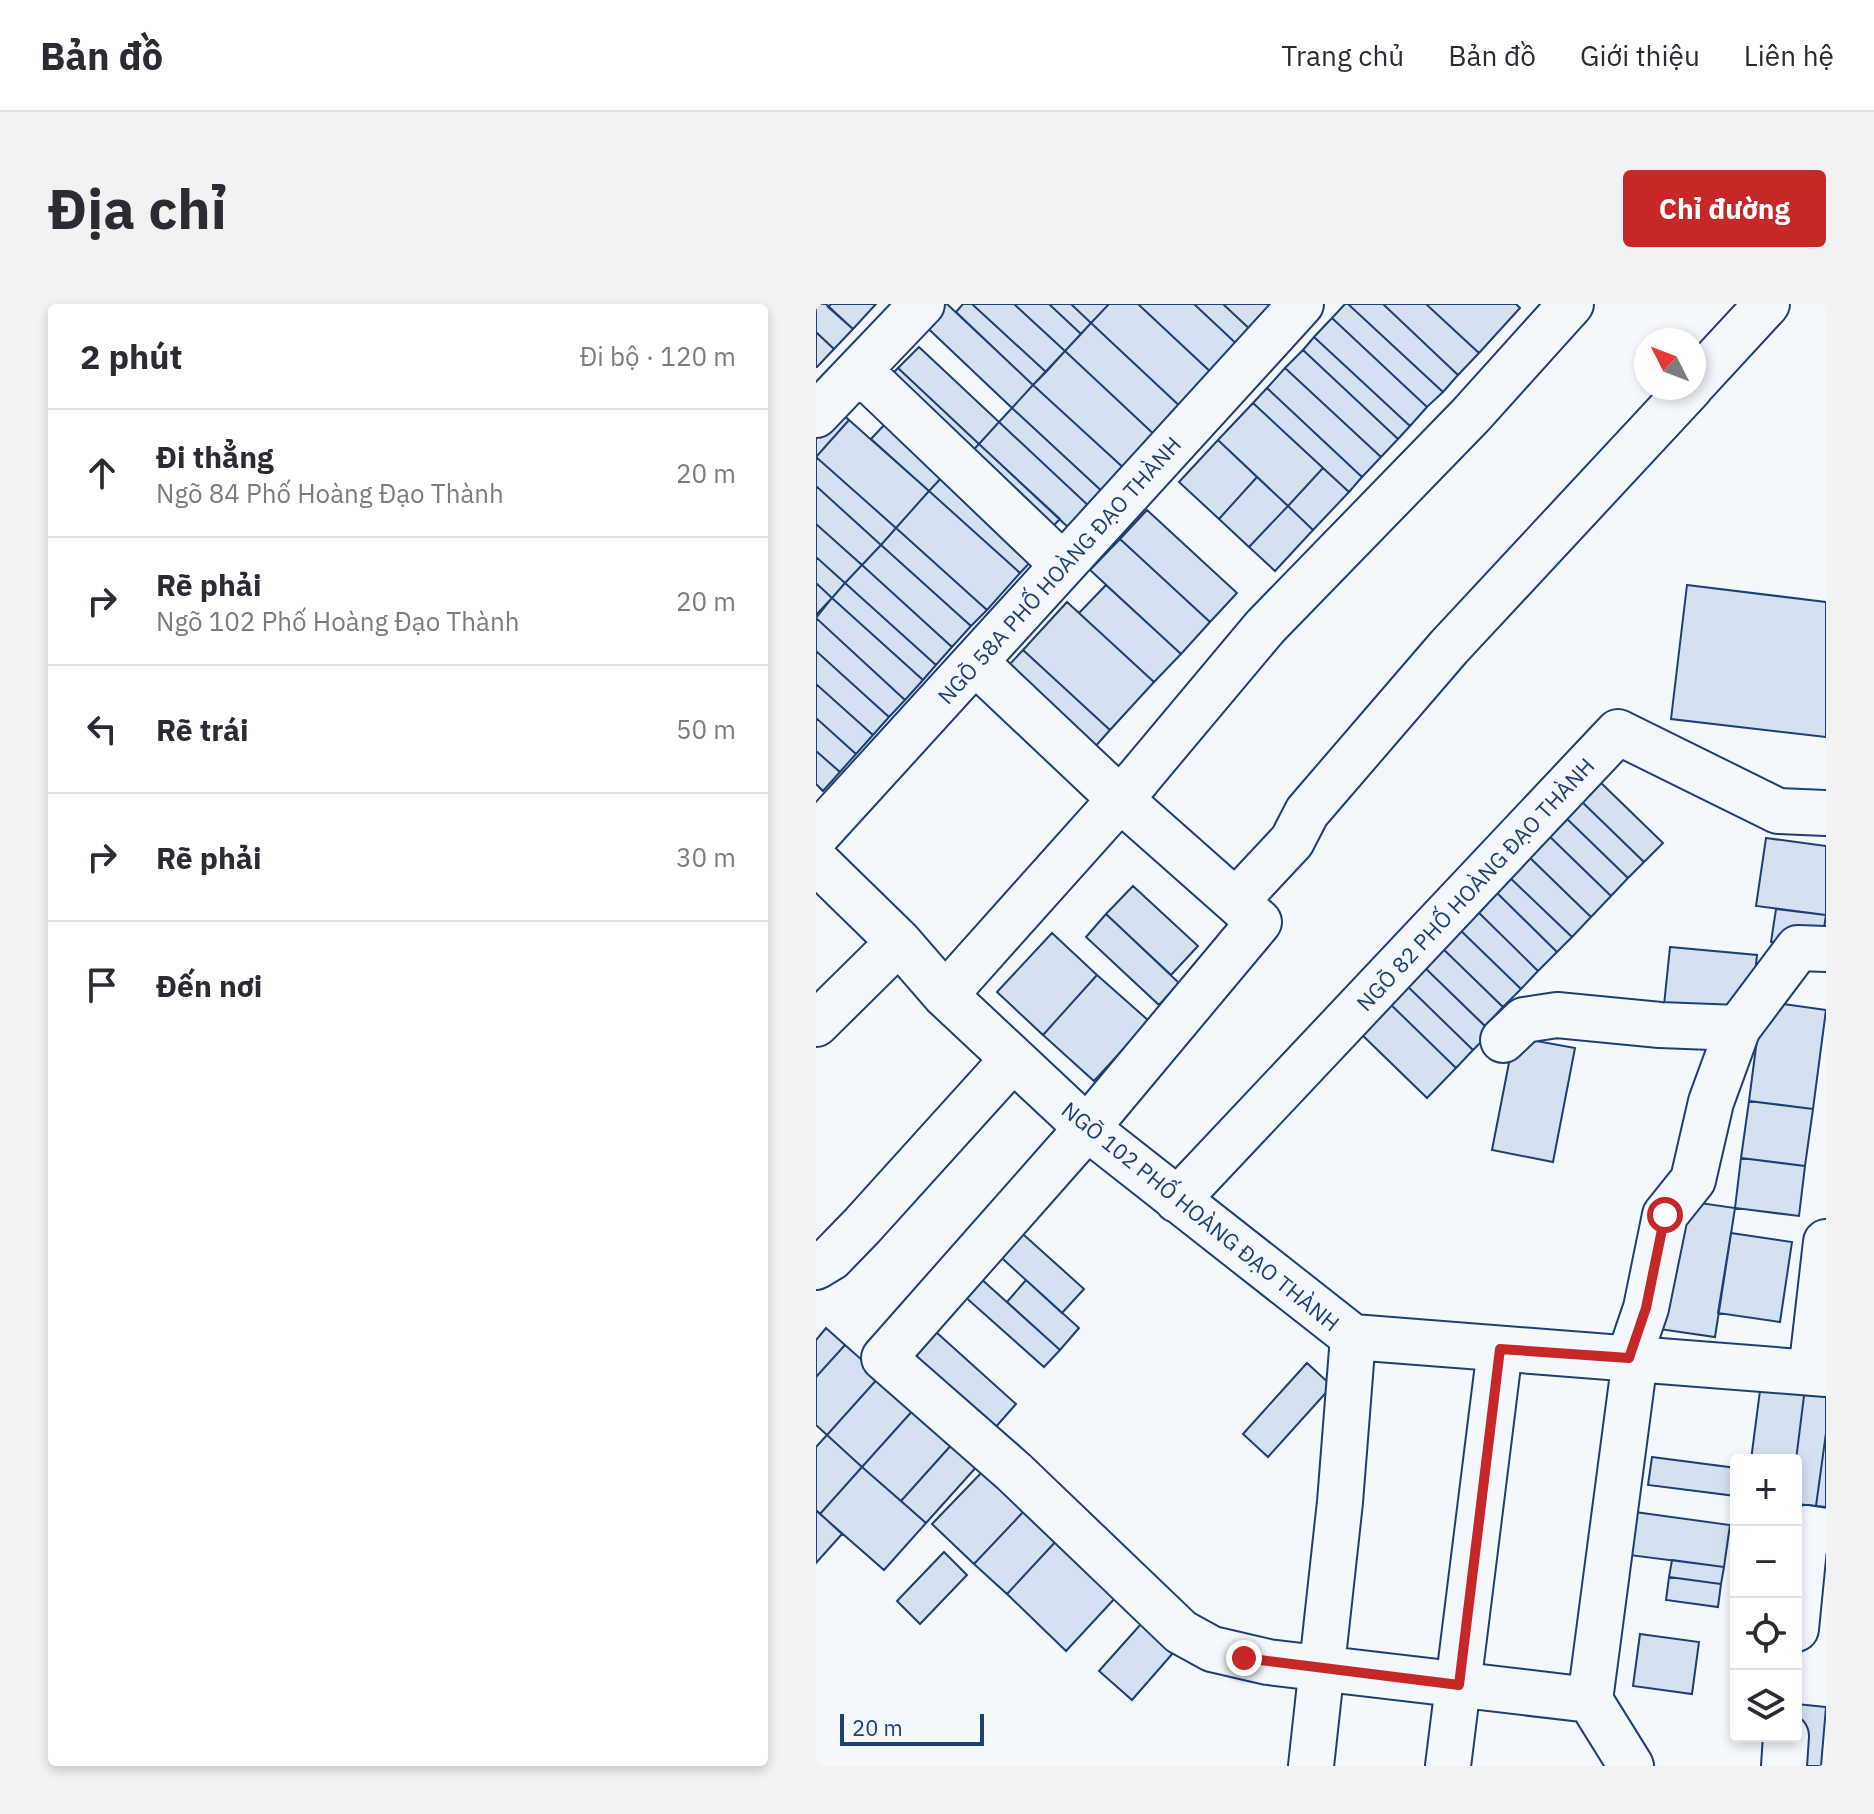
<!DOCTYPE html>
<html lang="vi">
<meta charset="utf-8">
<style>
body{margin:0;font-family:"IBM Plex Sans",sans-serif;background:#f2f2f3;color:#2b2b33}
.controls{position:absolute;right:24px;bottom:24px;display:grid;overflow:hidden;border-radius:8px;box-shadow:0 4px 12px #0003}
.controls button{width:72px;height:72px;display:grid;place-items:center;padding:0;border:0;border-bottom:2px solid #e1e1e2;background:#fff;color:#2b2b33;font:40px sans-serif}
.compass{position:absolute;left:818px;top:24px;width:72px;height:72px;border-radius:50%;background:#fff;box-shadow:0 4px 12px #0003;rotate:312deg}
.scale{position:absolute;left:24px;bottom:20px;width:144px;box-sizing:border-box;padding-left:8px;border:4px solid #1d3f73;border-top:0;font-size:22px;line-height:28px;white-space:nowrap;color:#1d3f73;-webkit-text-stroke:6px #f4f7fb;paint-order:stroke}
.stop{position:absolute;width:24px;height:24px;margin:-18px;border:6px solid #c62828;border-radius:50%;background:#fff}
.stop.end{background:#c62828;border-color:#fff;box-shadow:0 2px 8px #0008}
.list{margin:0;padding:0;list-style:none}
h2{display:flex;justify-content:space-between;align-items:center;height:104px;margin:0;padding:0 32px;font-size:34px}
h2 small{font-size:26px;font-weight:400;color:#7c7c81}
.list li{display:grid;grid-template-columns:52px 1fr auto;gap:24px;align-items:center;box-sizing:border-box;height:128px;padding:0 32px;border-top:2px solid #e1e1e2}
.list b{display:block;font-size:30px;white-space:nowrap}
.list p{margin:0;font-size:26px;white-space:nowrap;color:#7c7c81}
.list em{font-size:26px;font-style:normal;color:#7c7c81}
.icon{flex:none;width:44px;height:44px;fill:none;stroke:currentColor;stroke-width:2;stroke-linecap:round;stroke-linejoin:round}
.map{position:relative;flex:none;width:1010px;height:1462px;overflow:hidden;border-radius:8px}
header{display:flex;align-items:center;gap:48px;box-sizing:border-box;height:112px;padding:0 40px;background:#fff;border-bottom:2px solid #e1e1e2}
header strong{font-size:38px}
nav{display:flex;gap:44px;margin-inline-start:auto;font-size:28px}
.intro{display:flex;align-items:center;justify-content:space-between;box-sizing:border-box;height:192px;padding:0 48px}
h1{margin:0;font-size:56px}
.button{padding:20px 36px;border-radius:8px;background:#c62828;color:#fff;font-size:28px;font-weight:700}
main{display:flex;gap:48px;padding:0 48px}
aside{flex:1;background:#fff;border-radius:8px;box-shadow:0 4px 12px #0003}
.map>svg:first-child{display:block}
.building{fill:#d5e0f0;stroke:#1d3f73;stroke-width:2}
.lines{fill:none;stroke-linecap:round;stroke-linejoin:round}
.minor-casing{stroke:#1d3f73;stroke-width:48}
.minor{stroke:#f4f7fb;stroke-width:44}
.route{stroke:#c62828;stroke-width:10}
.labels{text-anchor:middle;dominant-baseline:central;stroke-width:6;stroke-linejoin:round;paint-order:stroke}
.street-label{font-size:22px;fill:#1d3f73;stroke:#f4f7fb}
</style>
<header>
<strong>Bản đồ</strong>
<nav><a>Trang chủ</a><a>Bản đồ</a><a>Giới thiệu</a><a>Liên hệ</a></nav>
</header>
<div class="intro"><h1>Địa chỉ</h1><a class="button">Chỉ đường</a></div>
<main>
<aside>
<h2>2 phút<small>Đi bộ · 120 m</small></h2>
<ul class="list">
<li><svg class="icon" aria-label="ahead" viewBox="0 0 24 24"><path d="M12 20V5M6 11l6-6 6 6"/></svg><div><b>Đi thẳng</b><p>Ngõ 84 Phố Hoàng Đạo Thành</p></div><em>20 m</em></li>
<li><svg class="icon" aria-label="right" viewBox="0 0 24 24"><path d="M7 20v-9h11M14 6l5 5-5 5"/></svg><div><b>Rẽ phải</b><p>Ngõ 102 Phố Hoàng Đạo Thành</p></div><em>20 m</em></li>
<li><svg class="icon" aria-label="left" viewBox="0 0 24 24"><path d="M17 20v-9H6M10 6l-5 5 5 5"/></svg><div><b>Rẽ trái</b></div><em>50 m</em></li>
<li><svg class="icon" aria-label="right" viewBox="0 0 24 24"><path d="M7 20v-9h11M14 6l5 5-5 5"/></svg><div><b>Rẽ phải</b></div><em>30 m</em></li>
<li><svg class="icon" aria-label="arrive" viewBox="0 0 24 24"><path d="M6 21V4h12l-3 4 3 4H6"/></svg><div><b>Đến nơi</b></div></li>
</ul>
</aside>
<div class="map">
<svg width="1010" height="1462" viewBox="0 0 1010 1462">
<rect width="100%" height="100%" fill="#f4f7fb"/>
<path class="building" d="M0 0H10L37 25 18 45 0 28Z
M15 0H60L37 25 12 3Z
M116 0H131L217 81 196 104 102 15Z
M147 0H156L230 68 217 81 140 8Z
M156 0H198L249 47 230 68Z
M198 0H233L265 30 249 47Z
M233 0H255L275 19 265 30Z
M255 0H293L275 19Z
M293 0H322L399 72 368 106 275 19Z
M322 0H378L426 45 399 72Z
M378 0H407L439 30 426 45Z
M407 0H453L461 7 439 30Z
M529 0H532L627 88 611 103 516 14Z
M532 0H567L642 71 627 88Z
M567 0H610L663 49 642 71Z
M610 0H700L704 4 663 49Z
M516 14 611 103 594 122 498 33Z
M275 19 368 106 342 134 249 47Z
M0 28 18 45 1 63H0Z
M498 33 594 122 582 135 487 46Z
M103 43 183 118 163 140 82 64Z
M487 46 582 135 565 153 469 64Z
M249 47 342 134 311 167 217 81Z
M82 64 163 140 145 159 64 83Z
M469 64 565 153 546 173 451 84Z
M217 81 311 167 289 190 196 104Z
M451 84 546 173 533 188 437 99Z
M437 99 507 164 472 202 402 136Z
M19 103 33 116 0 153V124Z
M196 104 289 190 276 205 183 118Z
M33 116 113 187 80 224 0 153Z
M183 118 276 205 255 226 163 140Z
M70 119 128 171 113 187 55 135Z
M402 136 441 173 403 215 363 178Z
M163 140 244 215 225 234 145 159Z
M0 153 80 224 65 241 0 182Z
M507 164 533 188 497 226 472 202Z
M128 171 219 253 204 269 113 187Z
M441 173 472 202 433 243 403 215Z
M0 182 65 241 46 261 0 220Z
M113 187 204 269 171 306 80 224Z
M472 202 497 226 459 267 433 243Z
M331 206 421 289 394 318 304 235Z
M0 220 46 261 29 279 0 253Z
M80 224 171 306 155 322 65 241Z
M304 235 394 318 365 350 274 266Z
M65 241 155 322 136 343 46 261Z
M0 253 29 279 16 294 0 279Z
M46 261 136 343 120 361 29 279Z
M0 279 16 294 0 311Z
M29 279 120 361 107 376 16 294Z
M290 281 365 350 338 378 263 309Z
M871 281 1010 298V433L855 415Z
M16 294 107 376 89 396 0 314Z
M251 298 338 378 294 426 207 346Z
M0 314 89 396 73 413 0 347Z
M207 346 294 426 269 454 181 374Z
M0 347 73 413 57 431 0 380Z
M0 380 57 431 40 450 0 414Z
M0 414 40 450 24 468 0 447Z
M0 447 24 468 7 487 0 480Z
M781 475 847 539 828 558 762 494Z
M762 494 828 558 812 574 746 510Z
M746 510 812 574 795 592 729 528Z
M729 528 795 592 775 613 709 549Z
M950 534 1010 542V611L940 602Z
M709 549 775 613 756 633 689 569Z
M689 569 756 633 741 648 676 584Z
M317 582 382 642 355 671 290 610Z
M676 584 741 648 722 667 657 603Z
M657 603 722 667 705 685 639 621Z
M960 605 1010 611 1005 644 955 638Z
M290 610 363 679 343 701 270 633Z
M639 621 705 685 687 703 621 639Z
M236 629 281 671 227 731 181 688Z
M621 639 687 703 669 722 603 658Z
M854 643 941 651 938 679 900 716 847 711Z
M603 658 675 728 657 746 585 676Z
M281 671 333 717 278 777 227 731Z
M585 676 657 746 640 764 568 694Z
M568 694 640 764 611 794 539 724Z
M946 697 1010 706 997 805 933 797Z
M698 733 759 744 737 858 676 846Z
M933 797 997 805 989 862 925 854Z
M925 854 989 862 983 912 919 904Z
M863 896 919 904 899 1033 843 1025Z
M198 922 268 985 246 1009 177 946Z
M915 929 976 938 964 1018 902 1009Z
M163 973 244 1046 228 1063 147 991Z
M210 976 263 1024 244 1046 191 998Z
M10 1024 29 1041 0 1073V1036Z
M120 1028 200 1100 178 1125 97 1053Z
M29 1041 64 1072 11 1131 0 1121V1073Z
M491 1059 516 1082 452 1153 427 1130Z
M946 1071 990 1076 980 1156H935Z
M64 1072 99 1104 46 1163 11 1131Z
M990 1076 1010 1079V1129L1000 1202 980 1200V1156Z
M99 1104 138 1138 85 1197 46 1163Z
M1010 1129V1203L1000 1202Z
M11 1131 46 1163 4 1210 0 1206V1143Z
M138 1138 163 1160 110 1219 85 1197Z
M836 1153 920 1164V1192L832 1181Z
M46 1163 110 1219 68 1266 4 1210Z
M168 1166 210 1205 158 1260 116 1220Z
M210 1205 242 1235 191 1290 158 1260Z
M0 1206 26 1230 0 1259Z
M819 1208 914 1221 908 1263 813 1251Z
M242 1235 301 1292 250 1347 191 1290Z
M128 1248 151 1271 104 1320 81 1297Z
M856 1256 908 1263 905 1280 853 1273Z
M853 1273 905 1280 902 1303 850 1296Z
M325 1320 357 1349 316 1396 283 1367Z
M824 1330 883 1338 876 1390 817 1382Z
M980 1400 1010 1403 1005 1462H969L980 1432Z"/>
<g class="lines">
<defs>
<path id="minor" d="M43 66 247 261
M878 79 951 0
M0 111 106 0
M159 358 304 495 443 618 271 824 68 1054 198 1168 365 1328 396 1345 452 1358 774 1396
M0 532 485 0
M0 557 83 638 129 691 271 824 537 1033 1010 1070
M420 597 476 537 491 508 633 343 874 84
M129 691 315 483 449 323 655 111 755 0
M0 720 83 638
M687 736 708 716 741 711 844 721 922 724
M361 896 802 428 962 507 1010 509
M0 963 15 954 46 922 197 755
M813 1054 830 1004 849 911 877 876 895 798 922 724 982 644 1010 645
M995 1069 1010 938
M980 1325 990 1224 1010 1227
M495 1462 524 1198 537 1033
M632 1462 684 1045
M815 1462 774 1396 819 1055
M968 1462 970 1432"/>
</defs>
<use href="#minor" class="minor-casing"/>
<use href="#minor" class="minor"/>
</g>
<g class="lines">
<path class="route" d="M428 1354 643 1381 684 1045 813 1054 830 1004 849 911"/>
</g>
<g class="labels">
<g class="street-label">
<text transform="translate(243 266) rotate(-48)">NGÕ 58A PHỐ HOÀNG ĐẠO THÀNH</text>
<text transform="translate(659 580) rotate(-47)">NGÕ 82 PHỐ HOÀNG ĐẠO THÀNH</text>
<text transform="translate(385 912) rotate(39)">NGÕ 102 PHỐ HOÀNG ĐẠO THÀNH</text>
</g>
</g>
</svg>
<div class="controls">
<button>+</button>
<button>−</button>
<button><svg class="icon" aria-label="locate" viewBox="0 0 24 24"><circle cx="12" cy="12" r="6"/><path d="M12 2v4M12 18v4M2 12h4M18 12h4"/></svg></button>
<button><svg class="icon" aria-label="layers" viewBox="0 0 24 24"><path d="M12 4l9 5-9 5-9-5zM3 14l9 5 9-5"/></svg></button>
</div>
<svg class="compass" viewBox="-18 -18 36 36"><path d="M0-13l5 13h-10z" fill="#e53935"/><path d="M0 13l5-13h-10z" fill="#7c7c81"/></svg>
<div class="scale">20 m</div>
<div class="stop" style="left:849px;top:911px"></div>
<div class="stop end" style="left:428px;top:1354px"></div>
</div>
</main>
